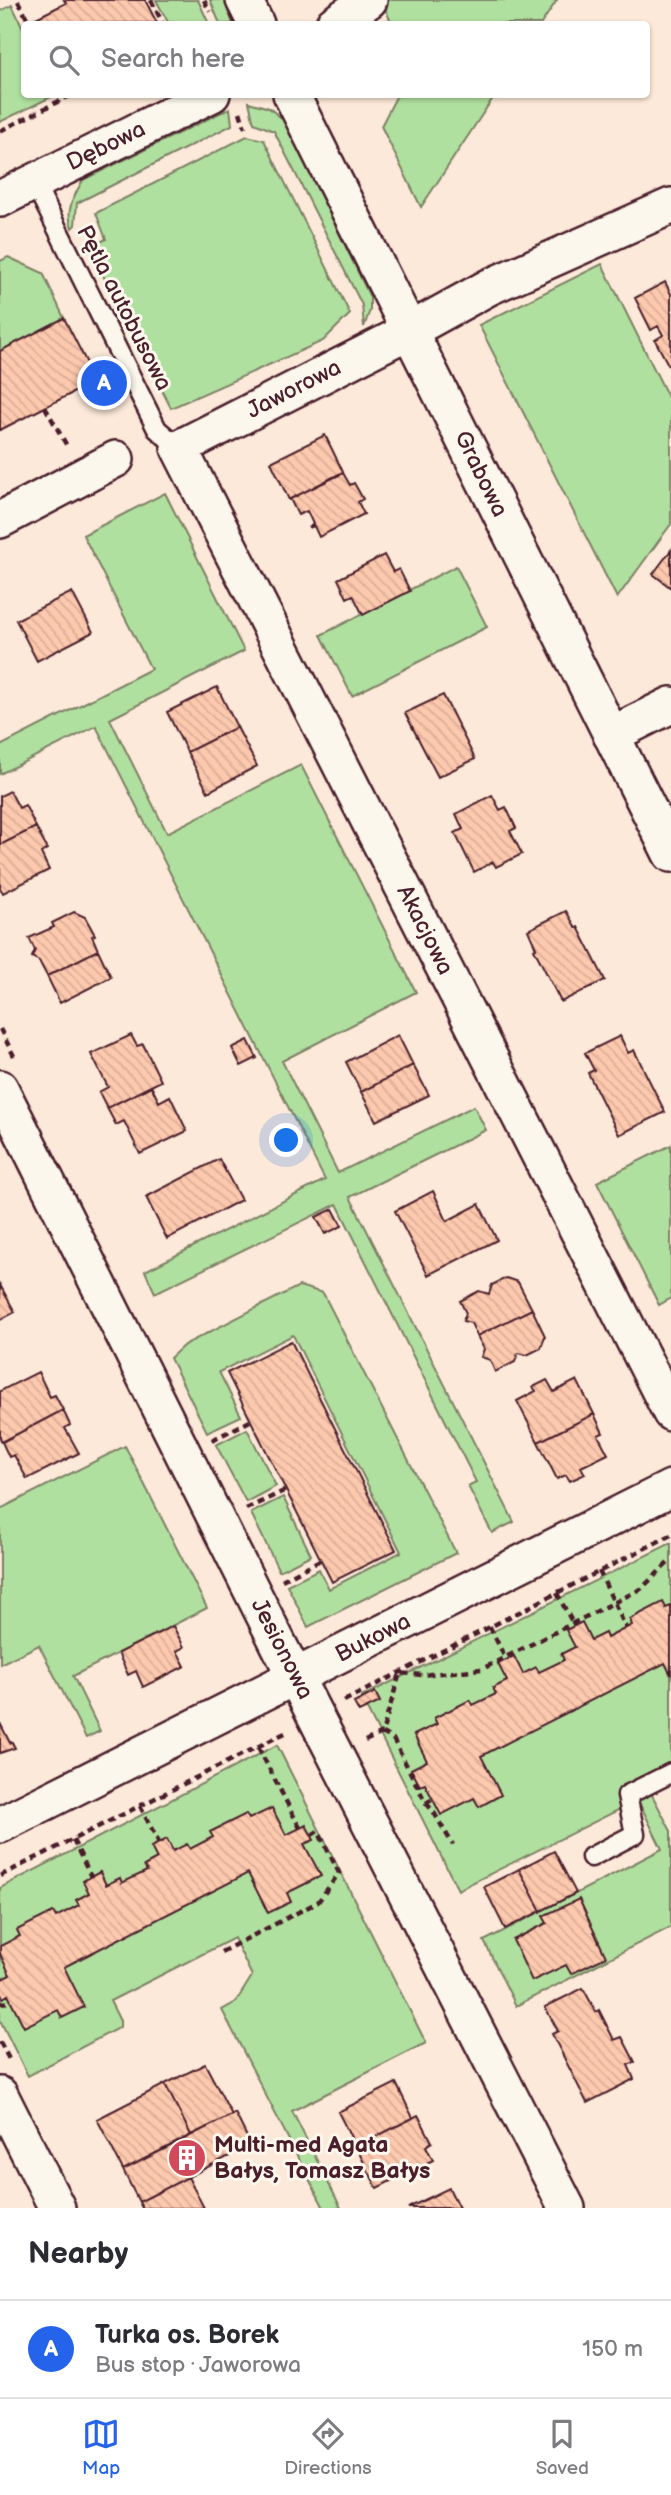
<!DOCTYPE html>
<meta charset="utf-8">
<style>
body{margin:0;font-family:"Balsamiq Sans",sans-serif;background:#f2f2f3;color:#2b2b33}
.you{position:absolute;left:287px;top:1141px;width:24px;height:24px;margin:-18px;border:5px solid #fff;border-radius:50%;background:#1a73e8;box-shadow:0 0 0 10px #1a73e833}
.badge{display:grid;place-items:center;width:46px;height:46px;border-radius:50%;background:#2563eb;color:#fff;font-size:23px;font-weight:700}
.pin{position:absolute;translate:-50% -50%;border:4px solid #fff;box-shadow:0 2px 7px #0006}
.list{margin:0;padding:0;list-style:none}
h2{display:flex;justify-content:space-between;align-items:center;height:91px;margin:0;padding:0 28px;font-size:30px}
h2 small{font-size:23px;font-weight:400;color:#7c7c81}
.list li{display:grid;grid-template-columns:46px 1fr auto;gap:21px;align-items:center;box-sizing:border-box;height:98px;padding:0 28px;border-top:2px solid #e1e1e2}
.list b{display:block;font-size:26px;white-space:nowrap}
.list p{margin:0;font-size:23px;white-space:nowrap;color:#7c7c81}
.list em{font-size:23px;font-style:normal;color:#7c7c81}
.icon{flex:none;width:38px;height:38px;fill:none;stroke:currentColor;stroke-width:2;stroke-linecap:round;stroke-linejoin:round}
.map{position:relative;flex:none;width:671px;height:2208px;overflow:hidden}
.search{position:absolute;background:#fff;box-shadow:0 2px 5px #0004;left:21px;right:21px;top:21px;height:77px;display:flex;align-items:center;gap:18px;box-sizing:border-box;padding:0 24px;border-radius:7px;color:#7c7c81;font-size:26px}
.sheet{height:189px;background:#fff}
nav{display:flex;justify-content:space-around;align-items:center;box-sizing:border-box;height:98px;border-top:2px solid #e1e1e2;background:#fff;font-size:19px;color:#7c7c81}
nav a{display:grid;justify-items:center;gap:4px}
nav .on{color:#2563eb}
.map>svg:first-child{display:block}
.grass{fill:#b0e09f;stroke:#7d8065;stroke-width:2}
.building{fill:url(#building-back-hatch);stroke:#4a1f2b;stroke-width:2}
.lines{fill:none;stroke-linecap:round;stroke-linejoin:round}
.lane-casing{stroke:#4a1f2b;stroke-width:23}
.street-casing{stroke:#4a1f2b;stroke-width:40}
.path{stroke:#4a1f2b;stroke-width:4.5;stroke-dasharray:7 5;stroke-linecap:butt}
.lane{stroke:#fbf7ec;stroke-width:18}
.street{stroke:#fbf7ec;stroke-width:35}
.labels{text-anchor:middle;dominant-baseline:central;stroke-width:6;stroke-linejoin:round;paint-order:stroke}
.street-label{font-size:23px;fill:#4a1f2b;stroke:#fbf7ec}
.poi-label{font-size:23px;font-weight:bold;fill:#4a1f2b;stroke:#fbf7ec;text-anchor:start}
</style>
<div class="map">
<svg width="671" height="2208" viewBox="0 0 671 2208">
<defs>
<pattern id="building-back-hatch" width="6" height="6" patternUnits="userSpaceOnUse" patternTransform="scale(1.75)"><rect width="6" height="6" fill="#fdc9ae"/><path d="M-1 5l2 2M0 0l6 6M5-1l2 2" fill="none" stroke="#daac96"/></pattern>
</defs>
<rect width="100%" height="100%" fill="#fce9d9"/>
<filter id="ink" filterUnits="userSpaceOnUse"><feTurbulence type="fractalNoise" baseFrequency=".0143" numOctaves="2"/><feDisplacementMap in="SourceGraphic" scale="14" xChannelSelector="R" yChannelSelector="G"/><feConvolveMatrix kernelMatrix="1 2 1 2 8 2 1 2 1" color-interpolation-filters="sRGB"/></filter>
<g filter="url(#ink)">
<path class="grass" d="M156 0H198L209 24H169Z
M210 0H224L233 24H220Z
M389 0H557L541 24H392L383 4Z
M12 5 24 30V94L55 95 0 122V11Z
M397 95H495L421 207 381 126Z
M249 102 269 108 285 121 370 297V310L364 327 362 305 274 131 254 123Z
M230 108 232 125 77 203 75 225 72 228C65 210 74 196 83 180Z
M247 136 264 140 350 314 323 341 171 408 89 248 106 239 96 213Z
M8 257 43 273 64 318 0 351V261Z
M602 264 671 403V524L617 598 479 325Z
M165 493 244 651 110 719 167 833 301 765 416 992 282 1061 338 1173 474 1106 486 1130 350 1197 514 1522 492 1533 468 1486 476 1482 337 1204 155 1293 145 1271 325 1180 96 726 0 774V746L151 669 83 535Z
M456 566 487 627 352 696 321 635Z
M671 1145V1298L659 1305 597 1182Z
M299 1286 323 1293 456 1553 308 1627 287 1585 319 1569 329 1589 401 1552 293 1335 219 1372 241 1416 207 1432 170 1358 184 1345Z
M247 1429 276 1486 246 1502 216 1445Z
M125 1446 207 1608 73 1676 100 1731 86 1738 39 1645 0 1664V1509Z
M283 1497 311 1555 279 1571 251 1513Z
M671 1543V1782L651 1793 671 1831V1927L516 2006 484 1941 662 1849 638 1800 458 1890 361 1697Z
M277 1745 426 2043 292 2111 341 2208H324L222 2010 236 2002 252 1976 234 1938 110 2001 120 2021V2027L28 2076 0 2020V1888Z"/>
<path class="building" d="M64 0H145L157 23 32 24 30 21 66 3Z
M665 282 671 294V370L655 340 663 335 658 326 651 330 635 298Z
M64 318 96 381 0 430V351Z
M325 435 343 472 289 500 271 462Z
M343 473 350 485 354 483 363 499 358 502 364 514 319 537 314 526 309 528 313 524 307 511 298 515 290 499Z
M671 550V588L653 574Z
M384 555 393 572 399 569 410 591 363 615 353 595 347 598 338 579Z
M72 592 93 632 37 661 16 620Z
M217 687 237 727 187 752 167 712Z
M443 695 475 759 438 777 405 713Z
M237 727 257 766 208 792 187 752Z
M10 791 19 808 25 805 36 827 0 845V796Z
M492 795 500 810 506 807 516 828 510 831 522 854 496 867 493 862 474 872 455 833 463 829 456 814Z
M36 827 47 849 41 853 49 870 3 893 0 888V845Z
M566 911 576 928 578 927 605 980 561 1002 534 949 536 948 528 930Z
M74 912 85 917 95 935 92 936 98 950 47 976 39 961 32 957 35 950 29 938 54 927 52 923Z
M98 950 111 977 60 1003 47 976Z
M131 1035 137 1046 143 1044 161 1081 107 1108 99 1092 108 1087 91 1054Z
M398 1035 413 1065 361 1092 346 1062Z
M620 1036 628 1053 634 1050 665 1112 619 1135 588 1073 594 1070 585 1053Z
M248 1040 257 1058 241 1066 232 1048Z
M413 1065 429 1095 376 1121 361 1092Z
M151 1086 159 1102 170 1096 187 1131 140 1154 124 1121 116 1125 107 1108Z
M219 1159 241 1200 167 1239 146 1197Z
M433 1191 447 1221 479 1204 497 1240 428 1275 395 1211Z
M333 1209 342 1226 325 1234 316 1217Z
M506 1278 518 1282 532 1309 477 1336 471 1323 463 1321 466 1313 460 1301 479 1291 489 1294 492 1285Z
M0 1285 15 1312 0 1320Z
M532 1309 545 1336 541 1348 527 1355 518 1353 515 1362 495 1372 490 1360 481 1357 484 1349 477 1336Z
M291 1341 396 1550 332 1582 227 1373Z
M38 1372 50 1397 55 1395 63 1410 2 1442 0 1438V1391Z
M547 1380 554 1392 577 1380 594 1414 538 1442 517 1401 536 1391 533 1387Z
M63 1410 70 1425 65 1428 79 1453 27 1479 14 1455 9 1457 2 1442Z
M594 1414 603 1433 598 1435 608 1454 581 1467 585 1474 570 1481 566 1475 557 1479 538 1442Z
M663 1602 666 1608 671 1606V1675L665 1663 481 1756 501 1795 479 1807 474 1798 441 1815 425 1784 420 1786 411 1769 427 1761 414 1735 437 1724 434 1718 470 1700 473 1705 496 1694 493 1688 507 1681 498 1664 514 1656 523 1674 536 1667 539 1672 564 1660 561 1654 575 1647 566 1630 582 1622 591 1640 605 1633 607 1638 632 1625 630 1619Z
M173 1626 184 1647 177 1651 185 1666 143 1687 136 1671 128 1675 118 1653Z
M375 1692 380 1702 359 1712 354 1703Z
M0 1723 10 1743 12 1742 15 1748 0 1753Z
M272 1808 286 1835 306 1825 314 1840 304 1844 321 1876 287 1893 291 1902 268 1913 248 1873 64 1967 84 2007 62 2018 58 2010 24 2027 8 1995 3 1998 0 1992V1980L10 1975 0 1954V1946L20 1936 17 1930 53 1912 56 1917 79 1905 76 1900 89 1893 83 1881 100 1872 106 1885 120 1878 122 1883 147 1871 144 1866 157 1859 151 1847 167 1839 173 1851 187 1844 190 1849 213 1837 210 1832 246 1814 249 1819Z
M554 1851 576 1893 541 1911 519 1869Z
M519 1869 541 1911 505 1929 484 1887Z
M579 1899 606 1957 571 1974 566 1965 532 1981 513 1940 547 1923 543 1916Z
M583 1988 596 2012 599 2010 614 2040 622 2037 635 2062 628 2065 634 2079 587 2103 552 2034 558 2031 545 2007Z
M205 2064 232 2115 191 2135 165 2084Z
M396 2083 413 2118 356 2147 338 2112Z
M165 2084 191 2135 123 2170 97 2119Z
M235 2113 251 2145 139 2202 123 2170Z
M418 2115 432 2142 426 2146 433 2160 377 2188 356 2147Z
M188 2177 204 2208H142L139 2202Z
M449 2188 459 2208H408Z"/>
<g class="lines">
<defs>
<path id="lane" d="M34 182 157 429 179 448
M591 1857 635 1834 627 1795 671 1773"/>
<path id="street" d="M244 0 256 24
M334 24 369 0
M291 94 671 854
M0 199 212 94
M671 206 489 287 409 331 179 448 671 1413
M0 520 116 459
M611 735 671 705
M0 1088 281 1649 567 2208
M0 1825 671 1488
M0 2095 57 2208"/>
</defs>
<use href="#lane" class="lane-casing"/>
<use href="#street" class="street-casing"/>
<path class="path" d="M151 0 163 24
M204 0 210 12
M18 1 30 24
M240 112 245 128
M0 131 73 94
M45 407 67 446
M0 1029 14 1056
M212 1440 250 1421
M246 1509 286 1490
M599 1571 626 1628
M282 1580 320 1560
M557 1593 574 1626
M490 1627 506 1660
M344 1701 671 1535
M382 1733 393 1739 426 1803 433 1799
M365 1741 382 1733 400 1673 422 1675 482 1669 641 1589 671 1560
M258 1747 300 1828
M426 1803 433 1811 453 1845
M140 1806 159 1843
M73 1840 91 1877
M0 1876 287 1732
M221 1952 318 1902 339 1873 318 1831 312 1835
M0 2003 11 2002
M0 2042 11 2063"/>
<use href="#lane" class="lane"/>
<use href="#street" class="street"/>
</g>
</g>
<defs>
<symbol id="building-disc" viewBox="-11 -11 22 22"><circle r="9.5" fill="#d1495b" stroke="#fbf7ec"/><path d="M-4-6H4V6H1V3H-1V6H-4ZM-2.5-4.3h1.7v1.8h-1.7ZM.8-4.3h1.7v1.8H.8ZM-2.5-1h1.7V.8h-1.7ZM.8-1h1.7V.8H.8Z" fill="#fff"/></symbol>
</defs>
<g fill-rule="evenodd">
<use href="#building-disc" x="165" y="2136" width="44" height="44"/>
</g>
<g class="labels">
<g class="street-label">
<text transform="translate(106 146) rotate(-26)">Dębowa</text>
<text transform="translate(124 308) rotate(63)">Pętla autobusowa</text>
<text transform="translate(294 389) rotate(-27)">Jaworowa</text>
<text transform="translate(481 474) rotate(64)">Grabowa</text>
<text transform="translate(425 930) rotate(63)">Akacjowa</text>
<text transform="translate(373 1638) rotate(-27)">Bukowa</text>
<text transform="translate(282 1649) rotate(63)">Jesionowa</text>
</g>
<g class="poi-label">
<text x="214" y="2145">Multi-med Agata<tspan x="214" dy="26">Bałys, Tomasz Bałys</tspan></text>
</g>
</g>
</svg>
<div class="you"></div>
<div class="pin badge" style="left:104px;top:383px">A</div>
<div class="search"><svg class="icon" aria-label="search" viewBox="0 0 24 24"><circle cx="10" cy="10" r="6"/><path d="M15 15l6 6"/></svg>Search here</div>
</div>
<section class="sheet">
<h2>Nearby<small></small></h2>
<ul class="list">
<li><span class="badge">A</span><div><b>Turka os. Borek</b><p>Bus stop · Jaworowa</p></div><em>150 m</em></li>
</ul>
</section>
<nav>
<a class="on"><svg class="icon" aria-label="map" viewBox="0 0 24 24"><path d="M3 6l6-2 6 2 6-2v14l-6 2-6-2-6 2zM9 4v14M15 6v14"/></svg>Map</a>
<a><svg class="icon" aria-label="directions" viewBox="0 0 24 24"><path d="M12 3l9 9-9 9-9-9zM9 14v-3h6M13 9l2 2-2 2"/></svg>Directions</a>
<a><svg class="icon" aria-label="saved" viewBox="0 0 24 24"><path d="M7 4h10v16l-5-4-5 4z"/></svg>Saved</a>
</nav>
